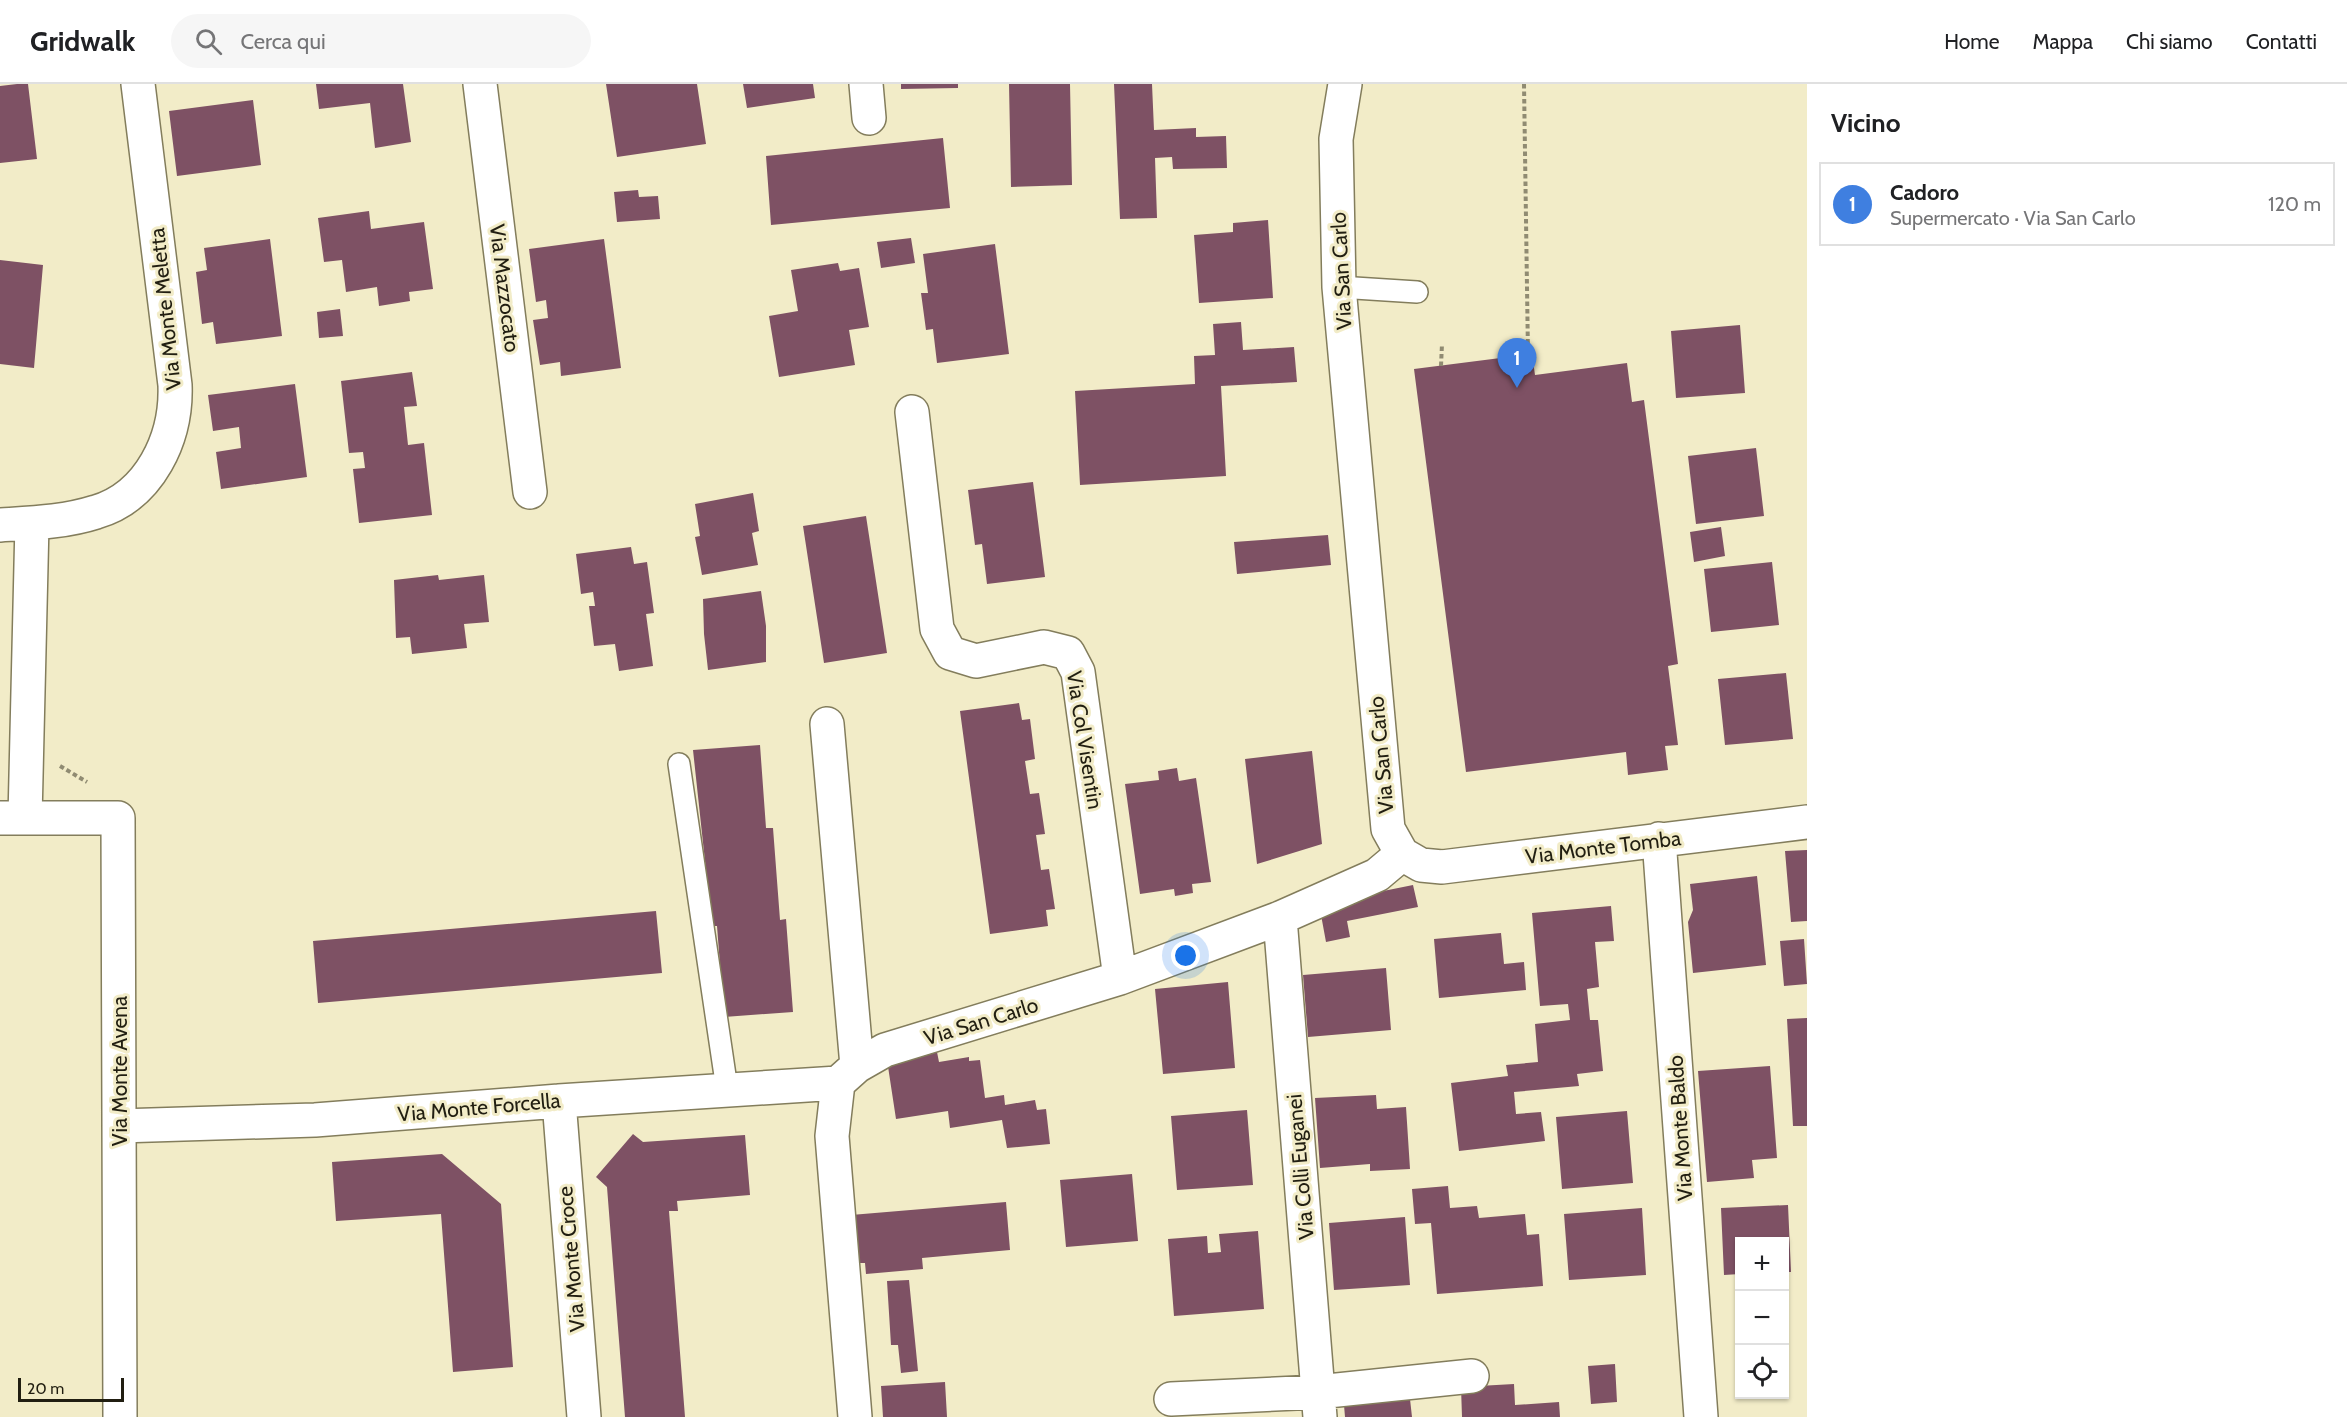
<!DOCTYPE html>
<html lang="it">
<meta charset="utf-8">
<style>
body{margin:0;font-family:Cabin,sans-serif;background:#f6f6f6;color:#202124}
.controls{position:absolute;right:18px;bottom:18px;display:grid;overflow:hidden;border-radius:0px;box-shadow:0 2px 4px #0004}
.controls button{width:54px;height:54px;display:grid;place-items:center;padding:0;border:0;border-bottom:2px solid #e0e0e0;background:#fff;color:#202124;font:30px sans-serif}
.scale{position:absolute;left:18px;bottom:15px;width:106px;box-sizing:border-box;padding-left:6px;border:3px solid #211e11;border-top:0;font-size:16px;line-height:21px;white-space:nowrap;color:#211e11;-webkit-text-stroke:4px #f2ecc8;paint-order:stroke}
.you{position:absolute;left:1186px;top:872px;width:21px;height:21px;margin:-15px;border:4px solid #fff;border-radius:50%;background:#1a73e8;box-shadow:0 0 0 9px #1a73e833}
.badge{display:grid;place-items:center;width:39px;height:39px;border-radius:50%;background:#0b8043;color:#fff;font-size:20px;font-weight:700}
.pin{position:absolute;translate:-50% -50px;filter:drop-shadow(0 2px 3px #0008)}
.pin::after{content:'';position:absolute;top:32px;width:21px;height:18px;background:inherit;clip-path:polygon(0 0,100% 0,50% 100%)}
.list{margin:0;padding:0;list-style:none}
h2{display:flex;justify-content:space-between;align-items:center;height:78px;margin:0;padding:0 24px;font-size:26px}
h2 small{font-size:20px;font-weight:400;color:#757577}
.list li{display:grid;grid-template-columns:39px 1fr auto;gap:18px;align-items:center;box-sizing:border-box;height:84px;margin:0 12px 12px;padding:0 12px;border:2px solid #e0e0e0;border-radius:0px}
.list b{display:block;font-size:22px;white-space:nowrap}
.list p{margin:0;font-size:20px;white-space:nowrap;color:#757577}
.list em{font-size:20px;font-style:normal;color:#757577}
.icon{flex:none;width:33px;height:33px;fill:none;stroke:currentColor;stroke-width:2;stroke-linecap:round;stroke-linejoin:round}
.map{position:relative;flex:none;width:1807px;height:1333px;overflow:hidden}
header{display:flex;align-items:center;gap:36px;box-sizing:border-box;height:84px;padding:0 30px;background:#fff;border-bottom:2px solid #e0e0e0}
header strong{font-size:28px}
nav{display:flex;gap:33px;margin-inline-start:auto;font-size:21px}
.search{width:420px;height:54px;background:#f6f6f6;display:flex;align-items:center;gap:15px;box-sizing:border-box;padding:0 21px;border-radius:33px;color:#757577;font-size:22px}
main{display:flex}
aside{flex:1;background:#fff}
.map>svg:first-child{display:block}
.building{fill:#7e5164}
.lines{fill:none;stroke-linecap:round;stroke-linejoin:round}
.lane-casing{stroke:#837d5c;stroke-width:24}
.street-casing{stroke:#837d5c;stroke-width:36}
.path{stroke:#908b72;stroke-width:4;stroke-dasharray:4.5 3;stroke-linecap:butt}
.lane{stroke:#fff;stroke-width:21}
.street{stroke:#fff;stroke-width:33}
.labels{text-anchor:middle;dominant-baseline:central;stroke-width:6;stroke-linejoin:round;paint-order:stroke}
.street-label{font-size:21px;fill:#211e11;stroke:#f2ecc8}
</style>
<header>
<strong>Gridwalk</strong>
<div class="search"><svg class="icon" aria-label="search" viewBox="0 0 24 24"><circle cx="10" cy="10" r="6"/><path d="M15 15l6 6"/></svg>Cerca qui</div>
<nav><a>Home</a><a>Mappa</a><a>Chi siamo</a><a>Contatti</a></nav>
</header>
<main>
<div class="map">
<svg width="1807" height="1333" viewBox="0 0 1807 1333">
<rect width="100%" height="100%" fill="#f2ecc8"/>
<path class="building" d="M17 0H28L37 75 0 79V2Z
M316 0H403L411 58 375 64 370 19 319 25Z
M606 0H697L706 60 617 73Z
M743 0H813L815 14 747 24Z
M901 0H958V4L901 5Z
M1009 0H1070L1072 101 1011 103Z
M1114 0H1152L1154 46 1196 44V53L1226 52 1227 84 1173 85 1172 73 1155 74 1157 134 1120 135Z
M253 16 261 81 177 92 169 27Z
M943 54 950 124 771 141 766 72Z
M638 106 639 113 658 112 660 135 617 138 614 108Z
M369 127 371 145 424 138 433 205 409 208 410 217 379 222 377 203 346 208 342 176 324 178 318 134Z
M1268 136 1273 214 1199 219 1194 151 1233 148V139Z
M911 154 915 179 881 184 877 158Z
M270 155 282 252 216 260 213 238 202 240 196 188 207 186 204 164Z
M604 155 621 284 561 292 560 278 540 281 533 236 548 234 546 216 536 218 529 165Z
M995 160 1009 270 937 279 933 245 926 246 921 209H928L923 170Z
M0 176 43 181 34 284 0 280Z
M838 179 840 187 859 184 869 243 849 246 855 281 779 293 769 232 798 227 791 186Z
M340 225 343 252 319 254 317 228Z
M1241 238 1243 266 1294 263 1297 298 1221 302 1226 392 1080 401 1075 307 1195 300 1194 272 1215 271 1213 240Z
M1740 241 1745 309 1676 314 1671 247Z
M1532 270 1535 291 1627 279 1632 318 1644 316 1678 580 1668 582 1678 661 1665 662 1668 686 1628 691 1626 668 1466 688 1414 285Z
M412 288 417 322 404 323 408 361 424 359 432 431 359 439 353 385 365 384 363 368 349 369 341 297Z
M295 300 307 393 221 405 216 368 241 364 239 343 213 347 208 311Z
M1756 364 1764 432 1696 440 1688 372Z
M1033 398 1045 493 987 500 982 460 975 461 968 406Z
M753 409 759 447 752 449 758 481 702 491 695 453 700 452 695 420Z
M866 432 887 569 824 579 803 442Z
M1721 443 1725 472 1694 478 1690 448Z
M1328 451 1331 481 1237 490 1234 458Z
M631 463 634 480 647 478 654 529 646 530 653 582 619 587 615 560 594 562 589 522H595L593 508 581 510 576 470Z
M1772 478 1779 541 1711 548 1704 485Z
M438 491 439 496 484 491 489 538 464 540 467 564 412 570 410 553 396 554 394 496Z
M761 507 766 542V578L708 586 704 550 703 515Z
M1786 589 1793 655 1725 661 1718 595Z
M1019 619 1022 636 1030 635 1035 675 1025 677 1030 710 1039 709 1045 750 1036 751 1041 786 1049 785 1055 825 1046 826 1048 842 990 850 960 627Z
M760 661 766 744H773L780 836 786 835 793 928 724 933 717 842H712L693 666Z
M1312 667 1322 760 1257 780 1245 675Z
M1177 684 1179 697 1196 694 1211 798 1192 800 1193 809 1175 812 1174 805 1140 810 1125 700 1159 696 1158 687Z
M1807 766V837L1791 838 1785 767Z
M1757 792 1766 881 1693 889 1688 838 1693 826 1690 800Z
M1413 801 1418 823 1347 837 1350 853 1326 858 1319 820Z
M1611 822 1614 857 1595 858 1599 903 1587 905 1590 936H1598L1603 987 1577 990 1579 1002 1514 1008 1516 1030 1541 1028 1545 1057 1459 1067 1451 999 1508 992 1506 981 1538 978 1535 940 1570 936 1568 920 1540 922 1532 829Z
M656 827 662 889 318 919 313 857Z
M1501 849 1504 880 1524 878 1526 906 1439 914 1434 855Z
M1804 855 1807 900 1784 902 1780 857Z
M1386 884 1391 946 1308 953 1303 891Z
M1228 898 1235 984 1163 990 1155 905Z
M1807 934V1042H1793L1787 935Z
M937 968 939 978 969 973V977L980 976 985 1014 1004 1011 1005 1021 1035 1016 1037 1026 1046 1025 1050 1060 1007 1064 1002 1036 950 1044 948 1027 896 1035 887 976Z
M1770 982 1777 1074 1752 1076 1754 1094 1707 1098 1698 987Z
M1376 1011 1377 1025 1406 1023 1410 1085 1370 1087V1080L1320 1084 1315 1014Z
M1247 1026 1253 1101 1177 1106 1171 1032Z
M1627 1027 1633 1099 1562 1105 1556 1033Z
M633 1050 643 1058 745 1051 750 1111 677 1117 678 1127H669L685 1333H625L607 1103 596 1093Z
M442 1070 501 1120 513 1283 453 1288 441 1130 336 1137 332 1078Z
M1132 1090 1138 1157 1066 1163 1060 1096Z
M1448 1102 1450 1124 1477 1122 1479 1134 1525 1130 1527 1151 1539 1150 1543 1202 1437 1210 1431 1139 1415 1140 1412 1105Z
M1006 1118 1010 1166 922 1174 923 1185 866 1190 865 1179H855L851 1131Z
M1788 1121 1791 1188H1785L1784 1158H1740V1190L1724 1191 1721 1124Z
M1642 1124 1646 1191 1569 1196 1564 1130Z
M1405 1133 1410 1201 1334 1206 1329 1139Z
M1258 1147 1264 1225 1174 1232 1168 1155 1207 1152 1208 1169 1221 1168 1219 1150Z
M909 1196 918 1287 901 1289 898 1261H891L887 1197Z
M1615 1280 1617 1318 1591 1320 1588 1282Z
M945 1298 947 1333H883L881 1302Z
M1514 1300 1515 1321 1559 1318 1560 1333H1462L1461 1303Z
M1410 1315 1412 1333H1345L1344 1321Z"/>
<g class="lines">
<defs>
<path id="lane" d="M1339 203 1417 208
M679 680 727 1005"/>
<path id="street" d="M480 0 530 408
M866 0 869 34
M1345 0 1336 55 1339 203 1388 745 1402 770
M912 328 937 545 950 569 976 577 1044 563 1068 569 1078 588 1120 894
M0 441C32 439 65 438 96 428 150 412 177 354 175 301L138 0
M827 640 857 982
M0 734H118L120 1333
M25 734 32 439
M1659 755 1701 1333
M1402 770 1421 781 1442 783 1807 738
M1280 834 1320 1333
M559 1017 584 1333
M119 1042 315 1036 559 1017 838 999
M1171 1315 1318 1308 1472 1292
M855 1333 832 1052 838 999 857 982 885 966 1120 894 1280 834 1377 791 1402 770"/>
</defs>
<use href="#lane" class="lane-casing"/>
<use href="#street" class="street-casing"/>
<path class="path" d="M1524 0 1528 271
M1441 282 1442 260
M60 682 87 698"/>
<use href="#lane" class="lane"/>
<use href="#street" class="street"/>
</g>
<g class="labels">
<g class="street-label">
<text transform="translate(1341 187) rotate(-93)">Via San Carlo</text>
<text transform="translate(505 204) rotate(83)">Via Mazzocato</text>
<text transform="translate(165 225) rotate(-96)">Via Monte Meletta</text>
<text transform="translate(1085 656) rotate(81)">Via Col Visentin</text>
<text transform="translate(1381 671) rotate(-95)">Via San Carlo</text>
<text transform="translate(1603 763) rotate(-7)">Via Monte Tomba</text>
<text transform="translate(981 937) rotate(-17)">Via San Carlo</text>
<text transform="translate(119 987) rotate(-90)">Via Monte Avena</text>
<text transform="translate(479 1023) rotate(-5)">Via Monte Forcella</text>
<text transform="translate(1680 1044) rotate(-94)">Via Monte Baldo</text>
<text transform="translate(1300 1083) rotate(-95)">Via Colli Euganei</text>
<text transform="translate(571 1175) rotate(-95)">Via Monte Croce</text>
</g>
</g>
</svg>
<div class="controls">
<button>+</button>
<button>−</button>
<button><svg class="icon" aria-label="locate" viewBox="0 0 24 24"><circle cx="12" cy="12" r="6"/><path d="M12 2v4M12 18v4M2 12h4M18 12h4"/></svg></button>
</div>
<div class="scale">20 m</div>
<div class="you"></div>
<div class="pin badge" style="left:1517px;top:304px;background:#3f7fe0">1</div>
</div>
<aside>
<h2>Vicino<small></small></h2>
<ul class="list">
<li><span class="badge" style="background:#3f7fe0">1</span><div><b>Cadoro</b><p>Supermercato · Via San Carlo</p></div><em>120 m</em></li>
</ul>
</aside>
</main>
